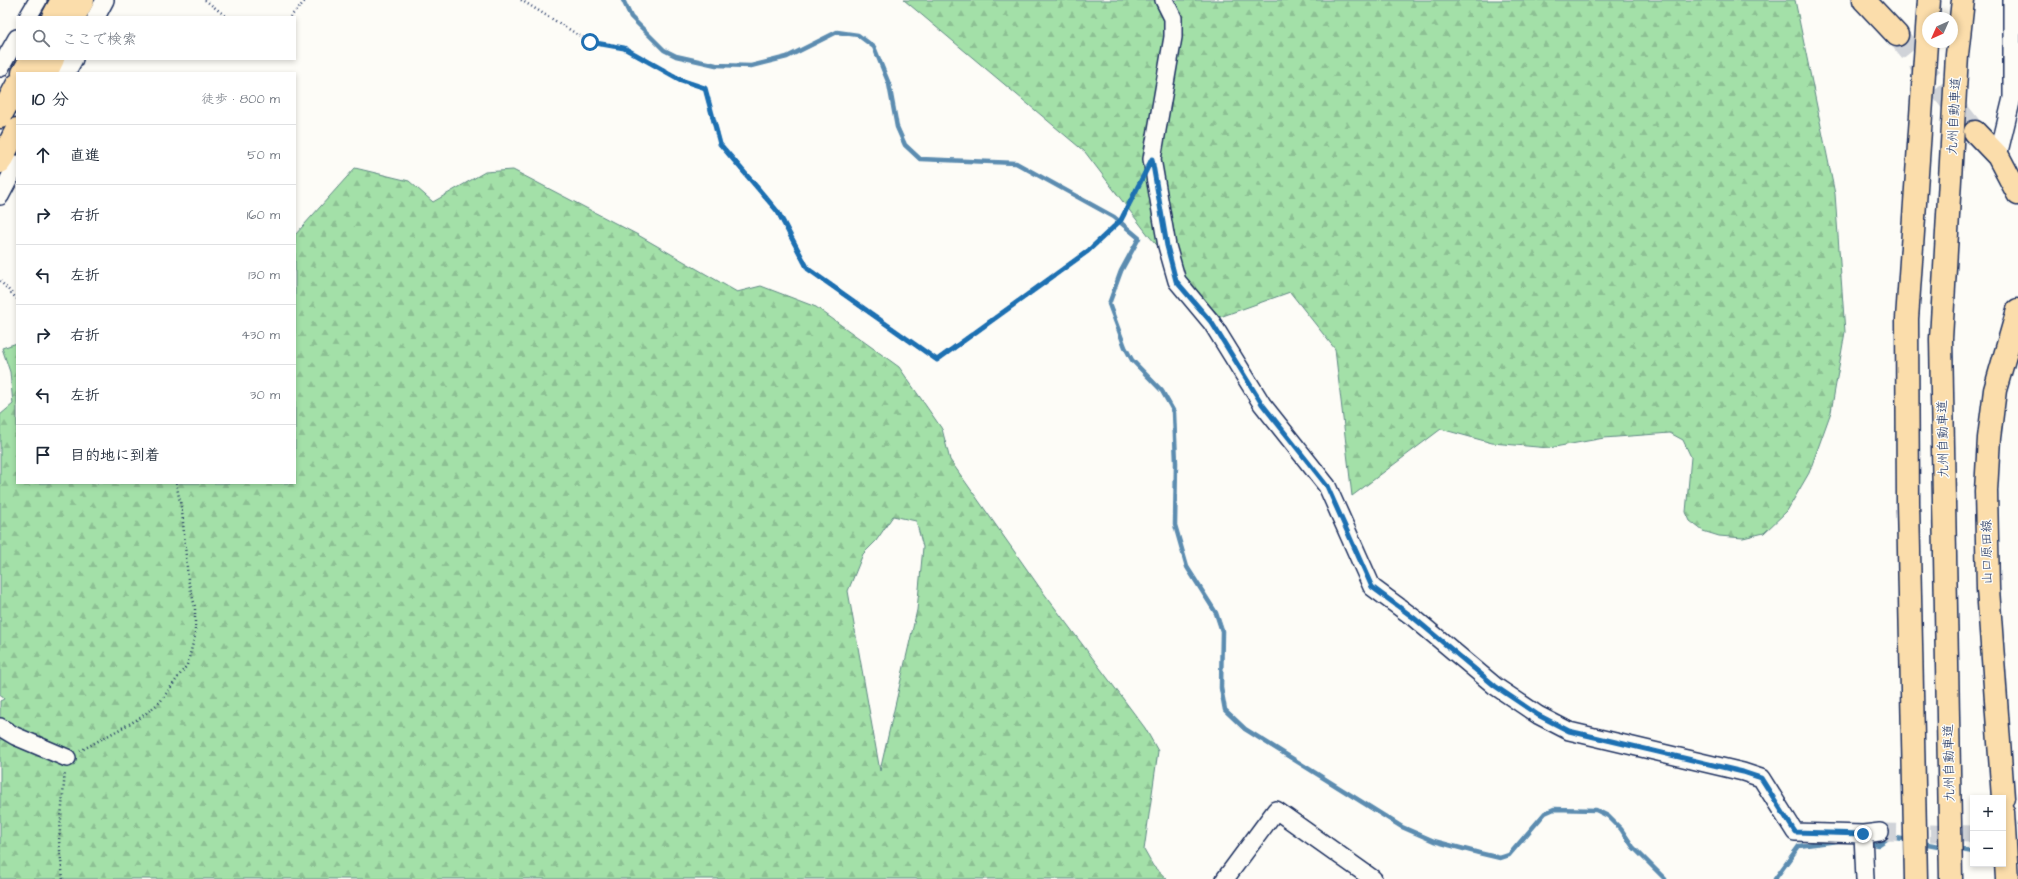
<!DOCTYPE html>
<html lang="ja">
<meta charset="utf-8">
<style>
body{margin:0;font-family:"Architects Daughter","Klee One",sans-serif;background:#f2f2f3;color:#1f2937}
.controls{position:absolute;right:12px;bottom:12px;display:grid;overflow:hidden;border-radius:0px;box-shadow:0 2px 6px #0003}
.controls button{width:36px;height:36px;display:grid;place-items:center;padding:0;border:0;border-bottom:1px solid #e0e1e3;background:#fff;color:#1f2937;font:20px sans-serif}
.compass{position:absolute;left:1922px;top:12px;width:36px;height:36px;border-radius:50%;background:#fff;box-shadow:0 2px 6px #0003;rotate:225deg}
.stop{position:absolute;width:12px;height:12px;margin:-9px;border:3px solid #1f6fb2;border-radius:50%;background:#fff}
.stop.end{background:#1f6fb2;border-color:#fff;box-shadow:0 1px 4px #0008}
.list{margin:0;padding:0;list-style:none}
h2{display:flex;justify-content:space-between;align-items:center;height:52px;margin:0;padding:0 16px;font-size:17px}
h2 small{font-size:13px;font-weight:400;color:#747a83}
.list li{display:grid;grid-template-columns:26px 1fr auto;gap:12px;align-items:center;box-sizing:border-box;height:60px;padding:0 16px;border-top:1px solid #e0e1e3}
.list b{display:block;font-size:15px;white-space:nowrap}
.list em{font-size:13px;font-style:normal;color:#747a83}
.icon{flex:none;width:22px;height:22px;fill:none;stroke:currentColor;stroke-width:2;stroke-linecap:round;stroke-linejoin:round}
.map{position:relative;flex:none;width:2018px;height:879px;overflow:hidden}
.search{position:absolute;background:#fff;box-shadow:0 2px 6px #0003;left:16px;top:16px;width:280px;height:44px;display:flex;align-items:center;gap:10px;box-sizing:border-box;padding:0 14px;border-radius:0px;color:#747a83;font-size:15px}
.panel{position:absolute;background:#fff;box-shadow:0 2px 6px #0003;left:16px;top:72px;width:280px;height:412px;border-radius:0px}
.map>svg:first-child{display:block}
.forest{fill:url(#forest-firs);stroke:#5f8883;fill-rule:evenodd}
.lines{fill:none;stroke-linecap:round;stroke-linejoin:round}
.stream{stroke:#5b8cb0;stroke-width:4.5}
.minor-tunnel{stroke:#d0d3d8;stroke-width:17;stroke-dasharray:17 8;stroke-linecap:butt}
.major-tunnel{stroke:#d0d3d8;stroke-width:22;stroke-dasharray:22 11;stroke-linecap:butt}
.minor-casing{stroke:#1b2f5e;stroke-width:20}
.major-casing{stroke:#1b2f5e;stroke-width:25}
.highway-casing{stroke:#1b2f5e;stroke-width:25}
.path{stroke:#1b2f5e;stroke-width:2.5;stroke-dasharray:1 3;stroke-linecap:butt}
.minor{stroke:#fdfcf7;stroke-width:17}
.major{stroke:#fbddab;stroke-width:22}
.highway{stroke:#fbddab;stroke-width:22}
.route{stroke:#1f6fb2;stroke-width:5}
.labels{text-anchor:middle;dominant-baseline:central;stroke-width:3;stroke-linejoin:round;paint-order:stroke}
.street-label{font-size:13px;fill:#1b2f5e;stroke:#fdfcf7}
</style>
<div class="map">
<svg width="2018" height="879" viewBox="0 0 2018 879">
<defs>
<pattern id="forest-firs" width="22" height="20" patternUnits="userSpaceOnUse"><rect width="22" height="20" fill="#a3e0a8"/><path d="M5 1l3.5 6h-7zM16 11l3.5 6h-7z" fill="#8cc093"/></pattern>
</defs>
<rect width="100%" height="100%" fill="#fdfcf7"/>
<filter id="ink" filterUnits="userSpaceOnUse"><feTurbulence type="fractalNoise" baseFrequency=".025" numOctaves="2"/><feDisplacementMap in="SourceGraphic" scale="8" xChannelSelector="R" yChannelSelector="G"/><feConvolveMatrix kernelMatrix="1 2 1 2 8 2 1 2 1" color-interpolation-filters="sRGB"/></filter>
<g filter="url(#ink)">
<path class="forest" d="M904 0H1795L1835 194 1845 332 1831 412 1809 473 1787 511 1764 533 1743 538 1719 536 1703 531 1690 521 1686 512 1691 457 1683 440 1670 433 1604 438 1549 448 1492 443 1441 429 1352 496 1335 349 1290 292 1220 317 1149 236 1085 152Z
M355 168 409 181 433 202 485 172 513 170 638 235 737 292 761 286 816 307 899 367 942 429 950 460 1040 588 1145 728 1158 751 1144 850 1153 866 1167 879H0V701L4 699 0 694V415L13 404 10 372 2 348 17 343V483H295V235ZM893 516 916 521 923 547 917 610 880 771 848 591 863 554 876 541Z"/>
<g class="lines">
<path class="stream" d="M623 0 631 17 664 50 676 56 716 65 751 66 787 57 837 32 858 35 874 47 889 84 897 127 905 145 920 159 1016 163 1114 217 1139 238 1121 271 1109 304 1125 347 1132 360 1162 391 1174 412 1176 463 1175 525 1187 567 1216 613 1222 631 1221 688 1225 710 1245 729 1402 827 1434 841 1479 853 1500 858 1509 855 1545 813 1554 809 1596 810 1608 816 1621 829 1633 847 1665 879
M1867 843 1878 845 1890 837 1908 840
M1922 843 1944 847
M1957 849 1973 852
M1775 879 1799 846 1837 841"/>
<path class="minor-tunnel" d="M1880 832 1973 834"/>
<path class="major-tunnel" d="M1897 35 1975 132"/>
<defs>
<path id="minor" d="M1164 0 1173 18V37L1152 159 1167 246 1177 281 1212 323 1262 404 1327 486 1372 587 1414 618 1495 686 1538 715 1569 731 1743 772 1761 778 1795 832 1863 834 1880 832
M28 17 38 0
M96 17 105 0
M0 68 17 38
M66 73 74 59
M1998 156 2012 98V0
M0 196 17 164
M0 727 15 736 67 758
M1863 834 1865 879
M1225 879 1276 810 1373 879"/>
<path id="major" d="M1864 0 1897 35
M53 17 62 0
M74 17 83 0
M23 73 31 59
M46 73 53 59
M0 117 17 85
M1975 132 1998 156 2018 194
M0 162 17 129
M2003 798 1988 589 1986 491 1989 438 1995 390 2018 310
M2003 812 2007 879"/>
<path id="highway" d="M1916 879 1908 503 1907 319 1929 0
M1951 879 1941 339 1957 55 1963 0"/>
</defs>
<use href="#minor" class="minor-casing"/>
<use href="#major" class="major-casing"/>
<use href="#highway" class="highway-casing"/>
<path class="path" d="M205 0 227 17
M521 0 590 42 624 48 681 80 705 88 720 144 778 212 808 269 937 360 1088 251 1121 220 1139 184
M290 17 306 0
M0 281 17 299
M80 751 140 718 160 702 187 665 195 636V607L188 579 182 511 176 483
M63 879 59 841 65 772"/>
<use href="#minor" class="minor"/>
<use href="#major" class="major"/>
<use href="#highway" class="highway"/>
</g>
</g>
<g class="lines" filter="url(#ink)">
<path class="route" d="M590 42 624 48 681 80 705 88 720 144 778 212 808 269 937 360 1088 251 1121 220 1152 159 1167 246 1176 281 1212 323 1262 404 1327 486 1372 587 1414 618 1495 686 1538 715 1569 731 1743 772 1761 778 1795 832 1863 834"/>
</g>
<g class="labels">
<g class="street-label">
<text transform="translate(1954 116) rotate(-87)">九州自動車道</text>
<text transform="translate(1943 439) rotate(-91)">九州自動車道</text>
<text transform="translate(1987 552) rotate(-91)">山口原田線</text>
<text transform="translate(1949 763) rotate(-91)">九州自動車道</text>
</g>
</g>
</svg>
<div class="controls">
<button>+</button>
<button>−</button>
</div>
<svg class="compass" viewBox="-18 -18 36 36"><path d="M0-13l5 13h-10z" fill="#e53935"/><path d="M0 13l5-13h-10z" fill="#747a83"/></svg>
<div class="stop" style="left:590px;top:42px"></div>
<div class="stop end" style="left:1863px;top:834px"></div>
<div class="search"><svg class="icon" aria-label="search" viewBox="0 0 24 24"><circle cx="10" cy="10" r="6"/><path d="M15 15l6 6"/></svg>ここで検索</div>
<section class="panel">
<h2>10 分<small>徒歩 · 800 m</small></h2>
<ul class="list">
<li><svg class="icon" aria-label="ahead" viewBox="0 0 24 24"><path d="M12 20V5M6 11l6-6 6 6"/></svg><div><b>直進</b></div><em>50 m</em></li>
<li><svg class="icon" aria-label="right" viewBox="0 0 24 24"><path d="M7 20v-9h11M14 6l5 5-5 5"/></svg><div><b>右折</b></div><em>160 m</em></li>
<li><svg class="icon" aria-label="left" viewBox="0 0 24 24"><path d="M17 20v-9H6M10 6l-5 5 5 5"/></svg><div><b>左折</b></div><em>130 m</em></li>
<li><svg class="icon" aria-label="right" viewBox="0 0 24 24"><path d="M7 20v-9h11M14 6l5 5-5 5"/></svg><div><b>右折</b></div><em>430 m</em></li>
<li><svg class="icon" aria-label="left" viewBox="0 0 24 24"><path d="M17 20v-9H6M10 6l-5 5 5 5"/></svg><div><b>左折</b></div><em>30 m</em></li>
<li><svg class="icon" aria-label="arrive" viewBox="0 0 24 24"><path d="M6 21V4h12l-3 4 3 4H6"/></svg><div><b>目的地に到着</b></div></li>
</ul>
</section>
</div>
